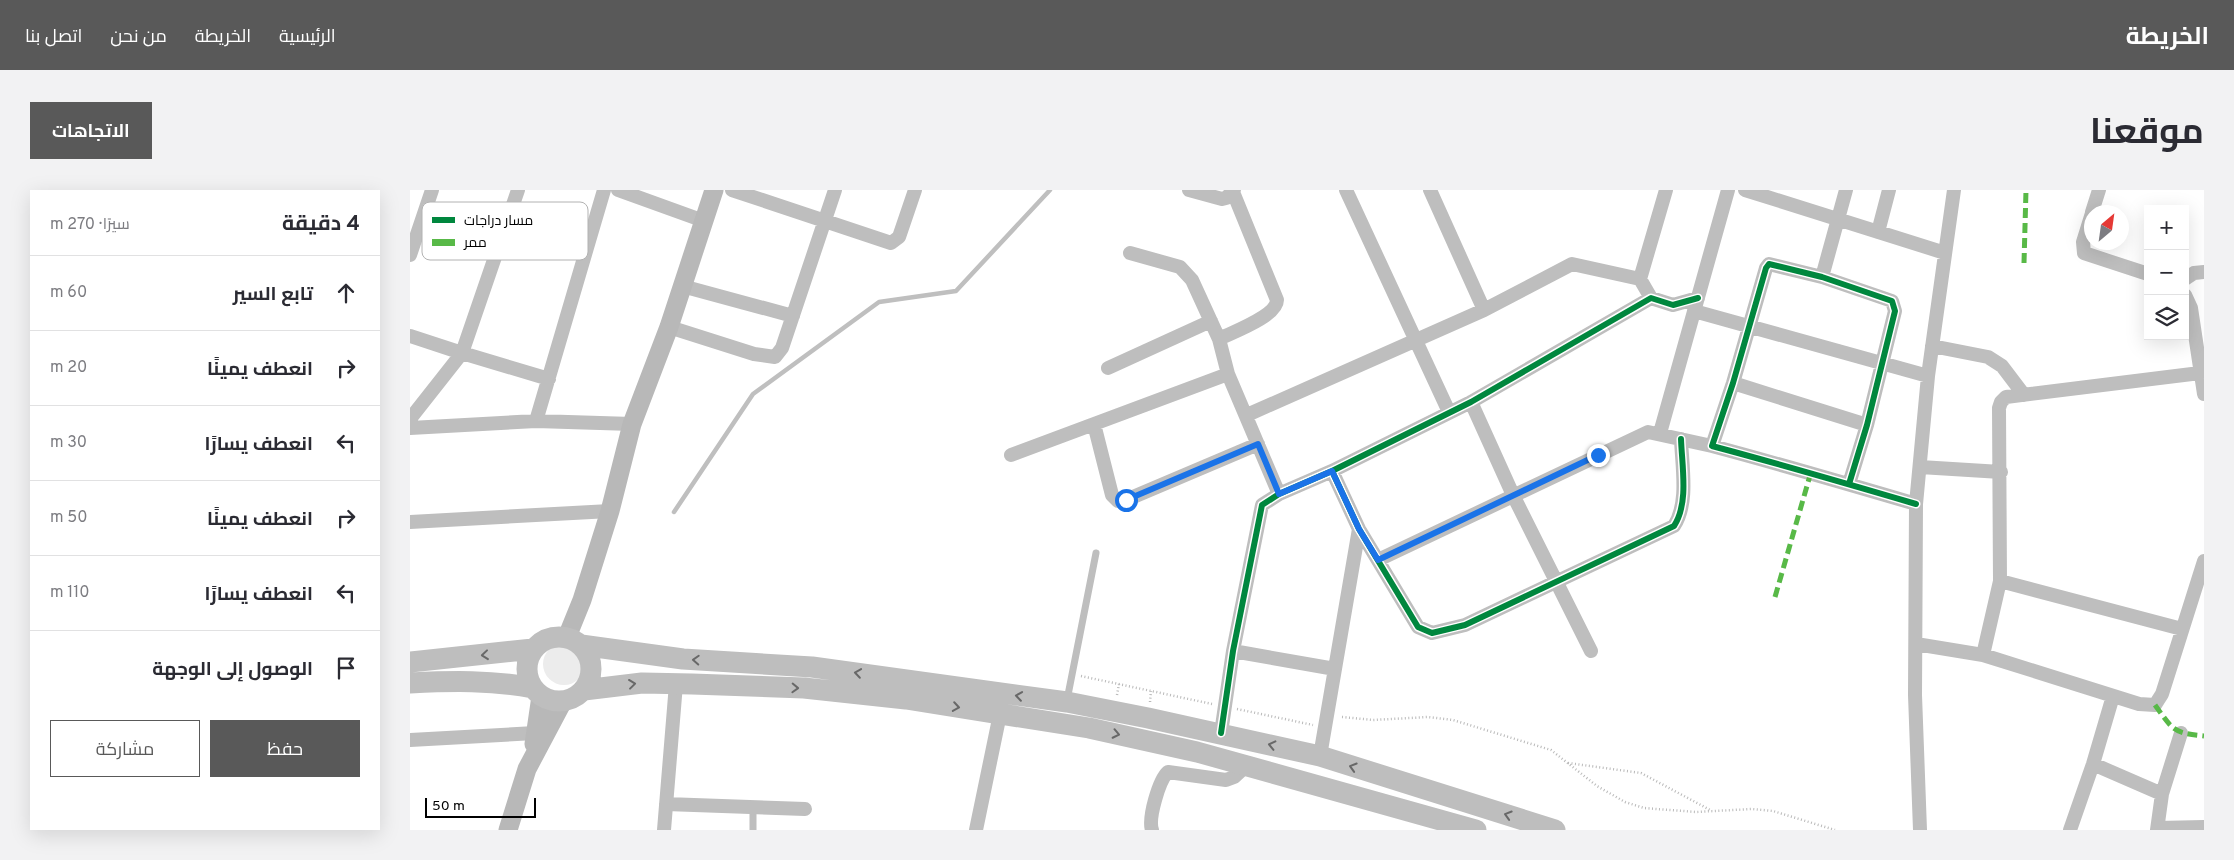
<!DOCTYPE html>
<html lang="ar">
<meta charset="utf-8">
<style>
body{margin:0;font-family:Overpass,Cairo,sans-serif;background:#f2f2f3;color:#2b2b33;direction:rtl}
.controls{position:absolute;right:15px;top:15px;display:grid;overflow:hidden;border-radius:0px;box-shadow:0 5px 20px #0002}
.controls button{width:45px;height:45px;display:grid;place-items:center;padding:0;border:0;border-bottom:1px solid #e1e1e2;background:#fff;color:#2b2b33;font:25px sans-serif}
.compass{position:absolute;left:1674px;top:15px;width:45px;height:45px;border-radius:50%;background:#fff;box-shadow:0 5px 20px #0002;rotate:29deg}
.scale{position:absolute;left:15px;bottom:12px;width:111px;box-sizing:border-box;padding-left:5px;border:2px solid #000;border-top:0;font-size:14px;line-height:18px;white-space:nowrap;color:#000;-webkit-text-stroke:4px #fff;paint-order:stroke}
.stop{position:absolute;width:15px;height:15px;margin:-11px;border:4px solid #1a73e8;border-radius:50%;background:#fff}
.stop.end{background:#1a73e8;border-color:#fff;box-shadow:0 1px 5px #0008}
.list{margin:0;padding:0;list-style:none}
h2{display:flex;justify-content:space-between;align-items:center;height:65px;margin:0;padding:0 20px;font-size:21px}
h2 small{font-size:16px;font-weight:400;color:#7c7c81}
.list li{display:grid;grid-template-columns:32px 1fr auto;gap:15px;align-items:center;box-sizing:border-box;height:75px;padding:0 20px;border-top:1px solid #e1e1e2}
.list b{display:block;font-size:19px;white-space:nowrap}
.list em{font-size:16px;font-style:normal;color:#7c7c81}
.actions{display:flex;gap:10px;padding:15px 20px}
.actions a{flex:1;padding:11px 0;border:1px solid #595959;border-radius:0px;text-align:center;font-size:18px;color:#595959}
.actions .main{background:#595959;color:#fff}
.icon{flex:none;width:28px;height:28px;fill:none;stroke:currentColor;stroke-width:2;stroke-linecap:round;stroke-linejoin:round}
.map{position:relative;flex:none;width:1794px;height:640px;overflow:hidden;direction:ltr;border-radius:0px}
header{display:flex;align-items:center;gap:30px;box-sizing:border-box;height:70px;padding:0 25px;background:#595959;color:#fff}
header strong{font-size:24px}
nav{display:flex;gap:28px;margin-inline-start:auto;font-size:18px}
.intro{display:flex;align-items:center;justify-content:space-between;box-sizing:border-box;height:120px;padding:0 30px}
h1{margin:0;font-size:35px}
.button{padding:12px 22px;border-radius:0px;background:#595959;color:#fff;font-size:18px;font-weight:700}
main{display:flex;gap:30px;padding:0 30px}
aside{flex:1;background:#fff;border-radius:0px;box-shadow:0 5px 20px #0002}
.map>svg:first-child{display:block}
.green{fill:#ececec}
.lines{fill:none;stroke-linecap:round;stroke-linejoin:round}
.stream{stroke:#bfbfbf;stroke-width:4.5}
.path{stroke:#b9b9b9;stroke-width:2.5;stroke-dasharray:1 2.5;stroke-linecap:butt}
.lane{stroke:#bebebe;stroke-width:7}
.street{stroke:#bebebe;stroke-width:14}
.secondary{stroke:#b8b8b8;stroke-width:19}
.primary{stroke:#bebebe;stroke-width:21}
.quiet{stroke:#58b947;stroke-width:5;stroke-dasharray:10 5;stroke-linecap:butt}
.cycleway-casing{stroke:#fff;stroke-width:9}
.cycleway{stroke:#00873e;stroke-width:6}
.oneway{stroke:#686868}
.route{stroke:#1a73e8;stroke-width:6}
.key{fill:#fff;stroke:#b2b2b2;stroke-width:1}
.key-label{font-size:14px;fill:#000}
</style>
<header>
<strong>الخريطة</strong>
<nav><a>الرئيسية</a><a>الخريطة</a><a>من نحن</a><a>اتصل بنا</a></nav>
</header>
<div class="intro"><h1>موقعنا</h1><a class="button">الاتجاهات</a></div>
<main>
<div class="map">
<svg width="1794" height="640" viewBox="0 0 1794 640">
<rect width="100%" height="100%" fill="#fff"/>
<path class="green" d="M133 474a21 21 0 1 1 42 0a21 21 0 1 1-42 0Z"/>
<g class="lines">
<path class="stream" d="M264 322 343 204 469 112 546 101 640 0"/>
<path class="path" d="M671 486 802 514
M707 505 709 494
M740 512 741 501
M827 519 903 535
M932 527 963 530 1018 527 1043 530 1141 560 1187 596 1215 612 1234 618 1286 622 1342 619 1363 621 1425 640
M1158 573 1231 583 1302 621"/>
<path class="lane" d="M657 510 686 363
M343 640V617"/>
<path class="street" d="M208 0 294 31
M322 0 481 53 489 47 505 0
M779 0 812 9 816 8 824 0
M936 0 1039 222
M1020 0 1074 120
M1335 0 1535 63
M1682 22 1689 0
M1682 23 1673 52 1674 63 1738 84
M1468 42 1479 0
M720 63 770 77 782 90 809 149 818 184 869 304
M0 65 22 0
M1412 87 1436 0
M1775 89 1784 83 1794 82
M272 96 383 126
M1775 105 1781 118 1794 204
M1241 108 1230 89 1256 0
M1284 121 1518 186
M259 137 344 164 365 167 372 158 425 0
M0 146 52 163 108 0
M809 149C823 142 867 126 867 110L823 2
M1522 156 1578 167 1592 176 1614 205
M698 178 801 131
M1323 193 1457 235
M1061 212 1103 305 1181 461
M837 225 1074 120 1162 74 1230 89
M0 229 52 163 139 189
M126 231 194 0
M684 234 702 305 708 311 716 310 848 254
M0 238 126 231 222 234
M1250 243 1318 0
M601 265 818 184
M1510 277 1591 282
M922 281 949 339 1008 437 1022 443 1055 435 1264 336C1279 313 1272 277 1271 249
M1439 294 1457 235 1485 121 1482 111 1412 87 1359 74 1356 78 1323 193 1302 256C1370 274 1438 294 1506 314
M0 332 200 321
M968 370 1238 242 1302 256
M1590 391 1772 439
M1506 454 1573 465 1729 514 1745 515 1752 504 1794 371
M823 461 925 479
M1573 465 1590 391 1589 218 1591 212 1596 207 1790 183
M811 543 823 461 852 315 869 304 922 281 1061 212 1241 108 1263 115 1288 108
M0 550 125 543
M910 566 949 339
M1683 574 1752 604
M256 614 395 619
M1748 638 1794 637
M254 640 266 494
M566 640 590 524
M742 640C738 628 749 590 758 582L816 590 824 587 837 575
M1510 640 1505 505 1506 314 1518 186 1544 0
M1660 640 1683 574 1703 506
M1747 640 1752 604 1771 543"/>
<path class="secondary" d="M157 447 172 410 200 321 222 234 259 137 304 0
M124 554 131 506
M98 640 117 579 153 511"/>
<path class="primary" d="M117 479a32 32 0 1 1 64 0a32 32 0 1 1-64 0Z
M171 455 273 469 402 477 657 512 738 528 910 566 1145 640
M0 472 123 459
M0 493C42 491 82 490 123 498
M174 500 232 493 282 494 394 498 496 509 679 538 787 562 1066 640"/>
<path class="quiet" d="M1614 73 1616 0
M1365 407 1401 282
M1745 515C1763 540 1763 543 1794 546"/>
<defs>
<path id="cycleway" d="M922 281 949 339 1008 437 1022 443 1055 435 1264 336C1279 313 1272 277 1271 249
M1439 294 1457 235 1485 121 1482 111 1412 87 1359 74 1356 78 1323 193 1302 256C1370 274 1438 294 1506 314
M811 543 823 461 852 315 869 304 922 281 1061 212 1241 108 1263 115 1288 108"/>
</defs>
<use href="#cycleway" class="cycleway-casing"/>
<use href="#cycleway" class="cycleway"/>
</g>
<defs><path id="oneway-chevron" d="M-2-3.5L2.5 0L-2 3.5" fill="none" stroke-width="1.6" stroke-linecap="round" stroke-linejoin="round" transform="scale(1.25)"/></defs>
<g class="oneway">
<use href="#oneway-chevron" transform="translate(75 465) rotate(174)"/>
<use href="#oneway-chevron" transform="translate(286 470) rotate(-177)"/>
<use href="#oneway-chevron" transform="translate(448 483) rotate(-172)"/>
<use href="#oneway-chevron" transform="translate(222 494) rotate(-7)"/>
<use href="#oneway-chevron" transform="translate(385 498) rotate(2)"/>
<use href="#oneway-chevron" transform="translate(609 506) rotate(-172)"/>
<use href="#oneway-chevron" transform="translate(546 517) rotate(9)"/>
<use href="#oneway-chevron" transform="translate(706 544) rotate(12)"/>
<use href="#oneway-chevron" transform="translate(862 555) rotate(-167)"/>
<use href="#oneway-chevron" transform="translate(943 577) rotate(-163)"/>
<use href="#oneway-chevron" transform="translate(1098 625) rotate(-163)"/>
</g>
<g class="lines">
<path class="route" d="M716 310 848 254 869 304 922 281 949 339 968 370 1188 265"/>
</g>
<rect x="12" y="12" width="166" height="58" rx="8" class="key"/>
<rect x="22" y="27" width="23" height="6" fill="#00873e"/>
<rect x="22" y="49" width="23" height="7" fill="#58b947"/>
<g class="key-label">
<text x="54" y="35">مسار دراجات</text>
<text x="54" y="57">ممر</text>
</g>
</svg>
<div class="controls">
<button>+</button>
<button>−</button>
<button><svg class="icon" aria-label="layers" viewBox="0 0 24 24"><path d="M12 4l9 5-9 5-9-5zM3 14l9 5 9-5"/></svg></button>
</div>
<svg class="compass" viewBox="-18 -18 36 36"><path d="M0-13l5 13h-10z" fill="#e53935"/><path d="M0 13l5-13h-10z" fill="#7c7c81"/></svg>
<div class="scale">50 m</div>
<div class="stop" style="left:716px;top:310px"></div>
<div class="stop end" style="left:1188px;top:265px"></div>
</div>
<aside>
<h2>4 دقيقة<small>سيرًا · 270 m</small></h2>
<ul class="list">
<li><svg class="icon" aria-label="ahead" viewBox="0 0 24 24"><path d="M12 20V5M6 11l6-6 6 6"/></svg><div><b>تابع السير</b></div><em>60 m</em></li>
<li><svg class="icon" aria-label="right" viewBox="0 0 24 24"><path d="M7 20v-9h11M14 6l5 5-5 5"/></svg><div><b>انعطف يمينًا</b></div><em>20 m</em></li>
<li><svg class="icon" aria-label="left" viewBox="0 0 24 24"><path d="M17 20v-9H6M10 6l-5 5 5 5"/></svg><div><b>انعطف يسارًا</b></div><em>30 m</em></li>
<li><svg class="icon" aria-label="right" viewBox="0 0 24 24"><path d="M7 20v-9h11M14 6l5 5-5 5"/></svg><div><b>انعطف يمينًا</b></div><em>50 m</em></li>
<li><svg class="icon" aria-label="left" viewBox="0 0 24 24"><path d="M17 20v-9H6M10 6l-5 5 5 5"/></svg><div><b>انعطف يسارًا</b></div><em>110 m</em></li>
<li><svg class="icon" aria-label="arrive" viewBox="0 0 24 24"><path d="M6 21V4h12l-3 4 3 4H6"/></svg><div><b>الوصول إلى الوجهة</b></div></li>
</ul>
<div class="actions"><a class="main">حفظ</a><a>مشاركة</a></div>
</aside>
</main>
